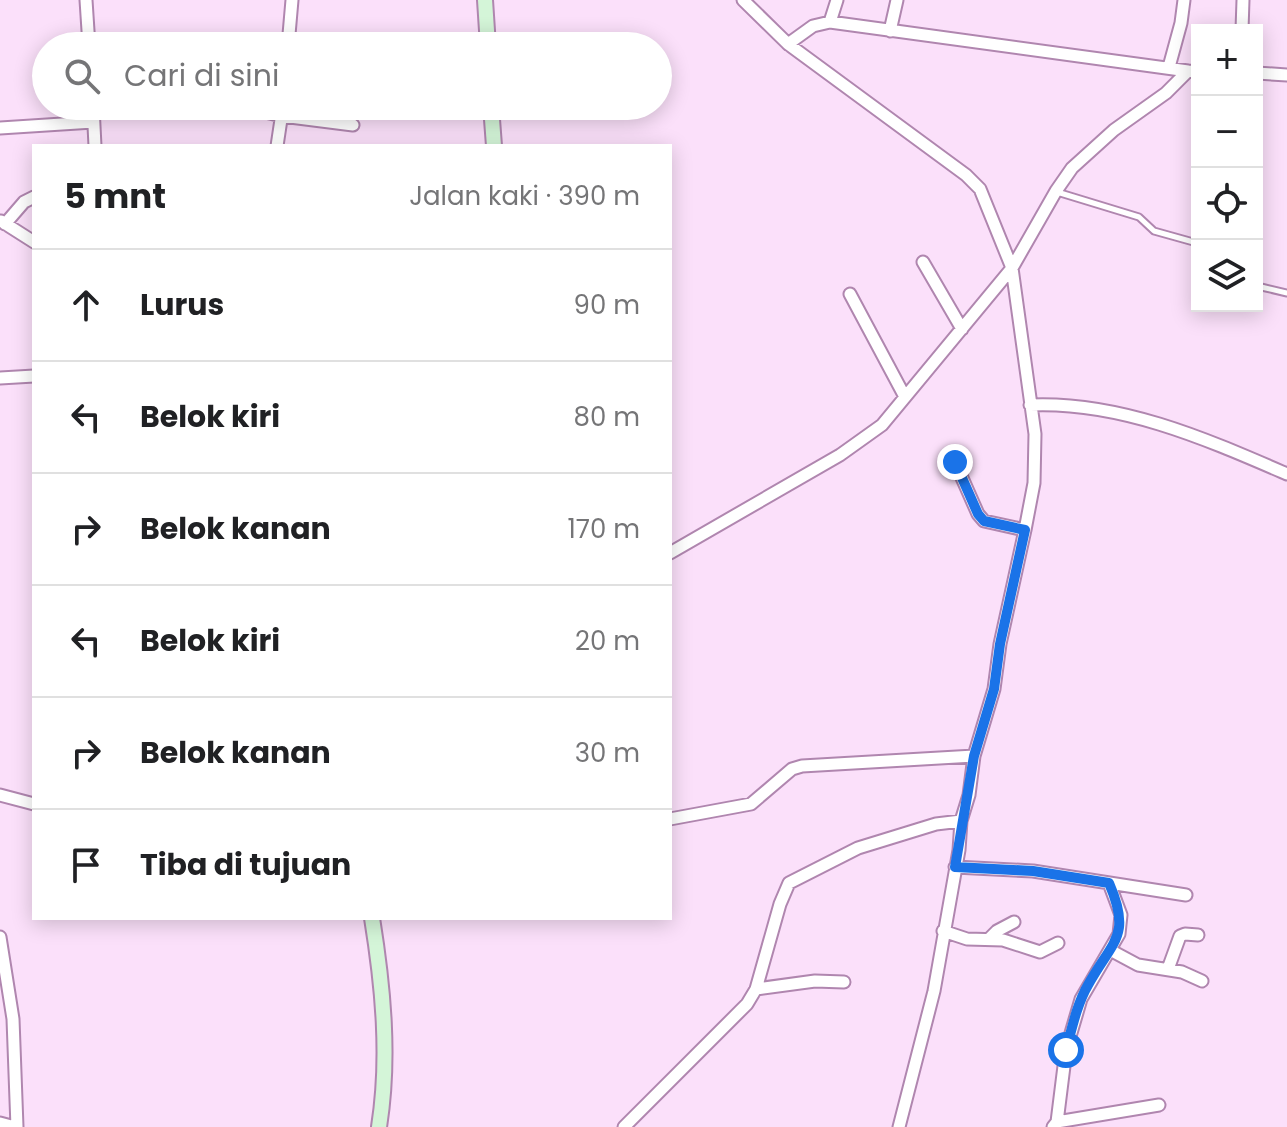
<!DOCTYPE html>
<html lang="id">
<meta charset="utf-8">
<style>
body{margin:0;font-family:Poppins,sans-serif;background:#f6f6f6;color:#202124}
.controls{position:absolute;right:24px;top:24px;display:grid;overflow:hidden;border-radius:0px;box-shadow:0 4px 20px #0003}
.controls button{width:72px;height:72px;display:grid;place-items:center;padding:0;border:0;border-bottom:2px solid #e0e0e0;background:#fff;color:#202124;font:40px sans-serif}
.stop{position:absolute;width:24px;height:24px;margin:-18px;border:6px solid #1a73e8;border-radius:50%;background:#fff}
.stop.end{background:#1a73e8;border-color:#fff;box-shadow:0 2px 8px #0008}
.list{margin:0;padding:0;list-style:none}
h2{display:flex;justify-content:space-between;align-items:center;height:104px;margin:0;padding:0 32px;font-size:34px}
h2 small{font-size:26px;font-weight:400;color:#757577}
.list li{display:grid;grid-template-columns:52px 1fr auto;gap:24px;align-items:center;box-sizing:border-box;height:112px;padding:0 32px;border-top:2px solid #e0e0e0}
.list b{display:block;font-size:30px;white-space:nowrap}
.list em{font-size:26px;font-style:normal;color:#757577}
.icon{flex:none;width:44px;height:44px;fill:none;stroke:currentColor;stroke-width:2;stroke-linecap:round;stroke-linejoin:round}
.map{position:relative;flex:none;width:1287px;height:1127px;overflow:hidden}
.search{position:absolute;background:#fff;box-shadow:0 4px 20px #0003;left:32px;top:32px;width:640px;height:88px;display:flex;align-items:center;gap:20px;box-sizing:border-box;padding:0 28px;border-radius:44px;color:#757577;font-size:30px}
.panel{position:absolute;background:#fff;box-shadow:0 4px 20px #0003;left:32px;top:144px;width:640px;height:776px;border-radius:0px}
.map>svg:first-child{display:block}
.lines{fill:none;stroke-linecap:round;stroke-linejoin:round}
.lane-casing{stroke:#b086af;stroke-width:9}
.street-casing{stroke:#b086af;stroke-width:15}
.secondary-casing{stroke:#b086af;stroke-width:18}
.lane{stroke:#fff;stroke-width:5}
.street{stroke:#fff;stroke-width:11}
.secondary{stroke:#d4f5d8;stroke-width:14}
.route{stroke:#1a73e8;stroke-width:10}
</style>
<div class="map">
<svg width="1287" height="1127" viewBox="0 0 1287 1127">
<rect width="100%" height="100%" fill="#fbe0fa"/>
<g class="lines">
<defs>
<path id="lane" d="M1057 192 1139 217 1154 231 1197 243
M1257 286 1287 293"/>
<path id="street" d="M86 0 89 46
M743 0 788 44 966 175 980 189 1012 268 1035 434 1034 483 1025 530 1000 644 994 689 974 756 969 795 961 821
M830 22 837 0
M1242 30 1243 0
M890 31 897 0
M788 44 813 26 830 22 1188 71
M288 46 292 0
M1169 67 1181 23 1184 0
M1257 73 1287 75
M93 106 95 146
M241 106 282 116 353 125
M0 128 93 122
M277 146 283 106
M1 221 34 242
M5 224 24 202 34 197
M923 262 962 329
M850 294 905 397
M0 378 34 376
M1030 405C1120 401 1206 439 1287 474
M955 462 978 514 984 521 1025 530
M670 553 840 455 882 425 1012 268 1056 191 1072 168 1114 130 1166 93 1188 71 1197 72
M0 795 34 804
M670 819 751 804 792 769 802 766 974 756
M955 867 1033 871 1186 895
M943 931 967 939 1003 940 1040 952 1058 943
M0 937 13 1019 17 1127
M989 939 997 931 1014 922
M1110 950 1138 965 1182 972 1202 981
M1168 969 1180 936 1185 934 1198 935
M756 989 815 981 844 982
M1057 1122 1159 1105
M0 1123 15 1127
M624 1127 747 1004 756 989 780 904 789 883 858 848 936 824 961 821 959 850 934 991 899 1127
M1053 1127 1057 1122 1066 1050 1081 999 1119 934 1121 915 1109 883"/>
<path id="secondary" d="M485 0 488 46
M491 106 494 146
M372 918C383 986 390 1058 379 1127"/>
</defs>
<use href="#lane" class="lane-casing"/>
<use href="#street" class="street-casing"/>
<use href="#secondary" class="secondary-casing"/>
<use href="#lane" class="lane"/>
<use href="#street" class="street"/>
<use href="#secondary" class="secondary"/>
</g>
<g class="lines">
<path class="route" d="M955 462 978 514 984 521 1025 530 1000 644 994 689 974 756 955 867 1033 871 1109 883C1132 936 1113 940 1088 985 1077 1004 1072 1028 1066 1050"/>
</g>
</svg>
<div class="controls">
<button>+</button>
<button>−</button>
<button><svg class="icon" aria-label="locate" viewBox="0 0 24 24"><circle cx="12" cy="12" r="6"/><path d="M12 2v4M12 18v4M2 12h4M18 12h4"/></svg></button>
<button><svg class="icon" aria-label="layers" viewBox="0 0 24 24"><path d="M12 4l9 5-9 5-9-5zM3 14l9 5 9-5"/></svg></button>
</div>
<div class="stop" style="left:1066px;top:1050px"></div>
<div class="stop end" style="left:955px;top:462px"></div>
<div class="search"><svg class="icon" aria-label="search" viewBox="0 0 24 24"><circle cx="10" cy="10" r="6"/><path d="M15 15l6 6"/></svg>Cari di sini</div>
<section class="panel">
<h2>5 mnt<small>Jalan kaki · 390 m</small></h2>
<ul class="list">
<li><svg class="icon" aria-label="ahead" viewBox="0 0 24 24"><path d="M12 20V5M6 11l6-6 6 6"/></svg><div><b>Lurus</b></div><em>90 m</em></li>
<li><svg class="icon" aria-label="left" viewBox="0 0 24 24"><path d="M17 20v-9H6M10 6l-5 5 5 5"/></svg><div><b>Belok kiri</b></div><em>80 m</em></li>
<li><svg class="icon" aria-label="right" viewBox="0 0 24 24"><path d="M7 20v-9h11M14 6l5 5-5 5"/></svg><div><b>Belok kanan</b></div><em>170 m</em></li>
<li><svg class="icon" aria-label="left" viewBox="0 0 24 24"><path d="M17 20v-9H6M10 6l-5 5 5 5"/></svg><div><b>Belok kiri</b></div><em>20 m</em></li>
<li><svg class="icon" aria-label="right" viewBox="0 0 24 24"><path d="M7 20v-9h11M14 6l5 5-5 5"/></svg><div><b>Belok kanan</b></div><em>30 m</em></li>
<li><svg class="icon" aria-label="arrive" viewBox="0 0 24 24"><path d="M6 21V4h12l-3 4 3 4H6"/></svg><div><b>Tiba di tujuan</b></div></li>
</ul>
</section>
</div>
